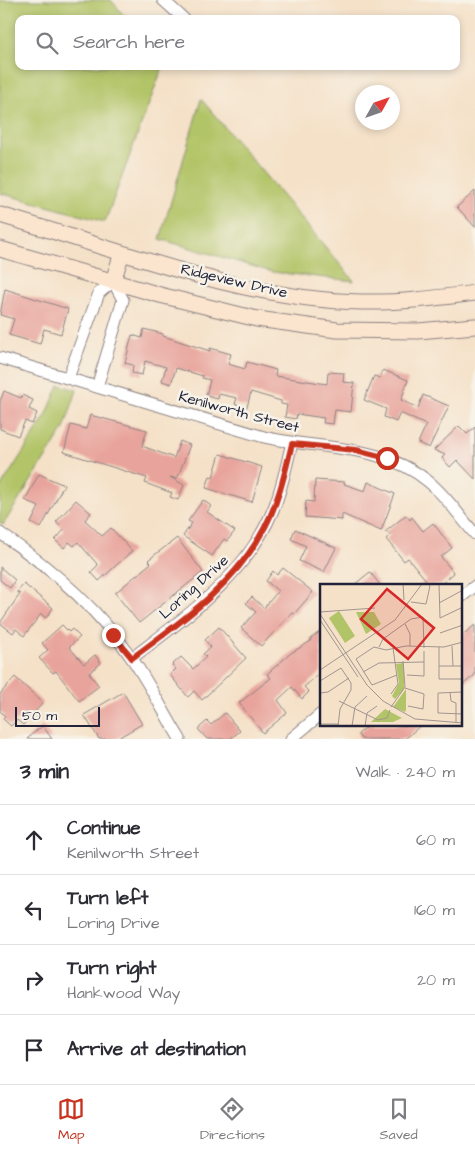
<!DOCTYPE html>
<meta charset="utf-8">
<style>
body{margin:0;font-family:"Architects Daughter",sans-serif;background:#f7f7f7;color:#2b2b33}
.compass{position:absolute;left:355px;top:85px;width:45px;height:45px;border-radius:50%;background:#fff;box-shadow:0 2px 8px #0003;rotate:50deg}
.scale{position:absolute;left:15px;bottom:12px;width:85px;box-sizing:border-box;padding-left:5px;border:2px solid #22223b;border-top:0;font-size:14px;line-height:18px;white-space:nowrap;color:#22223b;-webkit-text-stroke:4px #f7f3e8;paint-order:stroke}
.stop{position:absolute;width:15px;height:15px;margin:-11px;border:4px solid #c8321e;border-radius:50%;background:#fff}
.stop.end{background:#c8321e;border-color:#fff;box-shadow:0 1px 5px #0008}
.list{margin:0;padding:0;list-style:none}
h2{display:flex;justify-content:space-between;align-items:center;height:65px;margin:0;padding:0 20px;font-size:21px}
h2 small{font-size:16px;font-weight:400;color:#7c7c81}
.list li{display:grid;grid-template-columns:32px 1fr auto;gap:15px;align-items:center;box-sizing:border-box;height:70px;padding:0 20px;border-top:1px solid #e1e1e2}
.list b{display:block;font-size:19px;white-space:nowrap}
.list p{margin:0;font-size:16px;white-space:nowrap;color:#7c7c81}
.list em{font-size:16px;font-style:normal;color:#7c7c81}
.icon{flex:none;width:28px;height:28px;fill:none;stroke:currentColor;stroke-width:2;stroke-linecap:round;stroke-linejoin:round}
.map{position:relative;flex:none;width:475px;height:739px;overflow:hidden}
.search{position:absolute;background:#fff;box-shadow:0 2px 8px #0003;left:15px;right:15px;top:15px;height:55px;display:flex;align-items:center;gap:12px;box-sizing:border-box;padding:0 18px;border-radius:10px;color:#7c7c81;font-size:19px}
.sheet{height:345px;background:#fff}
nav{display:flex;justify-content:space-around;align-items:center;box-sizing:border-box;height:70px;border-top:1px solid #e1e1e2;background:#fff;font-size:14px;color:#7c7c81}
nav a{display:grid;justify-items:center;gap:2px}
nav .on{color:#c8321e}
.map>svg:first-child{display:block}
.green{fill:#b2c468;stroke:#6a7352}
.building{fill:#e8a49c}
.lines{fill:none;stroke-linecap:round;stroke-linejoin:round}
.street-casing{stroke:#8c8282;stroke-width:13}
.secondary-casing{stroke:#8c8282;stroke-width:17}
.street{stroke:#fff;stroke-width:11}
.secondary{stroke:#fce5cf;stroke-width:15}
.route{stroke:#c8321e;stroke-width:6}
.labels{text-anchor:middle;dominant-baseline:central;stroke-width:5;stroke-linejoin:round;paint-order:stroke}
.street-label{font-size:15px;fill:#22223b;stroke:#f7f3e8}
.inset-road{fill:none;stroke:#a19590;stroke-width:1}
.view{fill:#d62828;fill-opacity:0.15;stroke:#d62828;stroke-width:2.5}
.inset-edge{fill:none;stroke:#22223b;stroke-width:2.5}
</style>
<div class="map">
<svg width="475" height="739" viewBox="0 0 475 739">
<rect width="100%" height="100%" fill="#f7f3e8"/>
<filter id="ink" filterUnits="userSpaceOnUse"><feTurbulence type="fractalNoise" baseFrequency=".02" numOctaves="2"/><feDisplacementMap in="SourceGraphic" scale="10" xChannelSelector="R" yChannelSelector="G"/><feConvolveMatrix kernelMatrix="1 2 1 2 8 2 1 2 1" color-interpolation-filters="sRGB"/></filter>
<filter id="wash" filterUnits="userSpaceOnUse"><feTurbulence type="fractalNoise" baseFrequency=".0096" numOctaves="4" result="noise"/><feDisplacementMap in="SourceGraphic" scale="20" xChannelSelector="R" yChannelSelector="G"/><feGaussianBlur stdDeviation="1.12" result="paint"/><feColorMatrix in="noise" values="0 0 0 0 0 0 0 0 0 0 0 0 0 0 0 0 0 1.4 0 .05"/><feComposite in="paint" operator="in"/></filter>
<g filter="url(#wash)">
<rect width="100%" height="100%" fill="#f5e1c8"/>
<path class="green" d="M0 0H111L127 19H19V66H163L105 222 0 193Z
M201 99 354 281 272 272 160 239Z
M59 385 77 390 64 429 3 525 0 523V488L46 416Z"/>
<g id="blocks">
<path class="building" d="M475 191V227L457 207Z
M5 289 68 309 61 334 44 329 40 344 9 335 14 319 0 315Z
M144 329 163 334V336L210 351V348L231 354 228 364 245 369 247 362 276 370 275 376 327 384 328 372 344 373 343 382 354 383 351 412 335 410 333 424 323 423 324 418 297 414 296 419 285 417 287 405 281 404V401L251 392 247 407 235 404 237 398 219 394 218 399 206 396 210 380 202 378 203 376 176 368 171 384 162 381 166 367 145 361 142 375 132 373 133 365 125 363 132 335 142 338Z
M383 370 408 380 401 400 418 408 423 395 449 406 429 448 418 443 426 425 400 413 396 422 384 417 386 409 364 400 374 376 380 378Z
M4 391 21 398 22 395 33 400 29 409 37 413 32 424 25 421 18 436 0 429V401Z
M90 415 147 430 142 446 174 458 180 441 190 445 177 479 170 477 184 485 178 500 170 497 172 493 145 483 147 478 64 452 71 425 86 429Z
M459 426 467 434 475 427V479L457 460 450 467 442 458 445 455 434 450Z
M220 454 262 467 252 502 206 488 210 476 213 477Z
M39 474 64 485 41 528 31 523 39 507 25 500Z
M315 480 345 482 344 484 365 491 368 482 395 494 381 531 342 514V520L305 517 306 501 314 502Z
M76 500 91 513 85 520 102 536 111 528 132 551 99 581 91 572 98 565 78 542 74 546 69 542 64 548 55 540 64 530 56 522Z
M203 500 211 506 207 512 235 531 227 541 224 539 212 556 183 536 192 523 188 521Z
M406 515 410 520 412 517 423 531 433 523 452 548 441 557 454 573 440 585H420L426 580 408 558 404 561 386 539 391 534 385 532Z
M295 529 336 548 324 572 299 561 306 546 291 539Z
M177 538 203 572 139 623 115 593 151 563 148 560Z
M0 567 15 580 10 588 0 580Z
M283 568 313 592 294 614 292 613 261 646 241 628 256 612 246 603 252 597 264 608 278 591 266 581 273 571 277 575Z
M370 572 380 585H354Z
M24 584 53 608 46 618 41 614 24 636 16 629 13 633 0 623 20 594 17 592Z
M62 625 69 632 72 629 80 637 69 647 84 664 95 655 101 663 89 673 99 686 79 701 56 671 53 673 39 658 48 650 42 643Z
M475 625V675L461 686V636Z
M219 627 246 658 202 700 194 691 188 697 170 675 176 669 172 665 181 657 193 669 206 657 203 654 211 647 205 640Z
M321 631V672L304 687 309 692 302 699 292 687 278 700 287 713 263 733 239 703 271 678 267 674 291 653 311 641 310 639Z
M15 677 43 703 23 725 17 720 11 726 3 719 5 716 0 711V694Z
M123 692 142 724 116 739H99L84 715Z
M225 713 240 731 230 739H207L198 729 207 721 211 725Z
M369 725H421L405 739H361L358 734Z
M43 726 52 739H27L37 730Z"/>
</g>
</g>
<g filter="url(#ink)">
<use href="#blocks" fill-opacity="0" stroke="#8c8282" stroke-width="1"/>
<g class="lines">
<defs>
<path id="street" d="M163 0 184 19
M0 358 264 437C320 450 383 443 429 482 447 497 460 517 475 534
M68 378 99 293 113 281 123 300 97 387
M0 533C50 567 99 609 133 660 150 685 164 713 180 739
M461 597 475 586
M132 658C187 616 246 576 273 510 282 489 286 466 292 443
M291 739 321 714"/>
<path id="secondary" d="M0 215C114 248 242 300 361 302 400 303 437 298 475 293
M0 249 160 295 257 319 337 330 418 331 475 326
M113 281 122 253"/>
</defs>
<use href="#street" class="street-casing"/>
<use href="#secondary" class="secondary-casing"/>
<use href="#street" class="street"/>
<use href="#secondary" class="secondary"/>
</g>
</g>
<g class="lines" filter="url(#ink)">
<path class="route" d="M113 635 132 658C182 621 236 584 265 527 279 501 285 472 292 444L356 450 387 458"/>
</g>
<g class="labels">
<g class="street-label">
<text transform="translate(234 281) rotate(13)">Ridgeview Drive</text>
<text transform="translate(239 412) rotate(15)">Kenilworth Street</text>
<text transform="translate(194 587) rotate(-42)">Loring Drive</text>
</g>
</g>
<g transform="translate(320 584)">
<rect width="142" height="142" fill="#f5e1c8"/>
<path d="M19 27 35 52 25 59 9 34ZM36 28H54L61 40 46 50ZM84 79V105L75 115 72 112 79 99 76 80ZM86 105V126L85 128 73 123ZM65 125 82 134 73 138H51Z" fill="#b2c468"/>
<path class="inset-road" d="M83 0 84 16M119 0 120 34 143 23M91 18 106 20 110 2 108 0M119 19 143 6M0 28 55 24M0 30 47 101 63 117 95 135 143 139M0 36 38 93M85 40 90 50V62M120 49 143 41M132 62 133 82M59 63 63 55 91 35 103 33 104 64M119 63V95H143M119 82H143M0 86 75 36 102 0M43 88 59 79 104 78M77 91 52 101 36 75 54 63 66 66 86 62 124 63 143 58M87 91 104 92V67M0 97 21 84 31 99V106L20 125 18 142M85 104 104 110 103 125 88 122M130 108 131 117 136 119V139M143 108 118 109V129L143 130M0 109 8 108 29 94M71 110 78 100 73 64M19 117 58 136 67 134 70 126M71 123 85 103 83 77M1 140H18M32 142 35 123 47 112M45 142 47 129 57 122"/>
<path class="view" d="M67 5 114 44 88 75 41 35Z"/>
<rect width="142" height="142" class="inset-edge"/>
</g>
</svg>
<svg class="compass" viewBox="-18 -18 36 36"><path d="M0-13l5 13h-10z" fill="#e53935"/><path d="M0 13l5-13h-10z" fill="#7c7c81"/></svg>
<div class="scale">50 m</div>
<div class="stop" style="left:387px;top:458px"></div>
<div class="stop end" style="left:113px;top:635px"></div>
<div class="search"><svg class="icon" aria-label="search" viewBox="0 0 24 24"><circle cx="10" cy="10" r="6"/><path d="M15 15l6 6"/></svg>Search here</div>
</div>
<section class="sheet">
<h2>3 min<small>Walk · 240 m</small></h2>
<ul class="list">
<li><svg class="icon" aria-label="ahead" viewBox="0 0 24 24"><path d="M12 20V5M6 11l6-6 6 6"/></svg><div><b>Continue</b><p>Kenilworth Street</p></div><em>60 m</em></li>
<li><svg class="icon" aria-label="left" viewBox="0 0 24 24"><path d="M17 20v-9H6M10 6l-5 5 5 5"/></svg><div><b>Turn left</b><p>Loring Drive</p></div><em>160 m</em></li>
<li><svg class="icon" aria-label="right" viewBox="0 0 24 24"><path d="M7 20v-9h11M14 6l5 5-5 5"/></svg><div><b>Turn right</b><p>Hankwood Way</p></div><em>20 m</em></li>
<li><svg class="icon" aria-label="arrive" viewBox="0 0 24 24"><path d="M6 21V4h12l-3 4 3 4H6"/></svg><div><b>Arrive at destination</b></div></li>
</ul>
</section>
<nav>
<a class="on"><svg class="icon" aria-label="map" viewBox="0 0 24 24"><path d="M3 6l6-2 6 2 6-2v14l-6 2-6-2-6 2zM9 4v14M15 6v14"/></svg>Map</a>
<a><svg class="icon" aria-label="directions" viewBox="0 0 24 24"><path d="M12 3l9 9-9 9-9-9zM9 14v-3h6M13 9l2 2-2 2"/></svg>Directions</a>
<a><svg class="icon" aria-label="saved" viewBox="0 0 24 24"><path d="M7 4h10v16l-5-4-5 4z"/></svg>Saved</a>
</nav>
